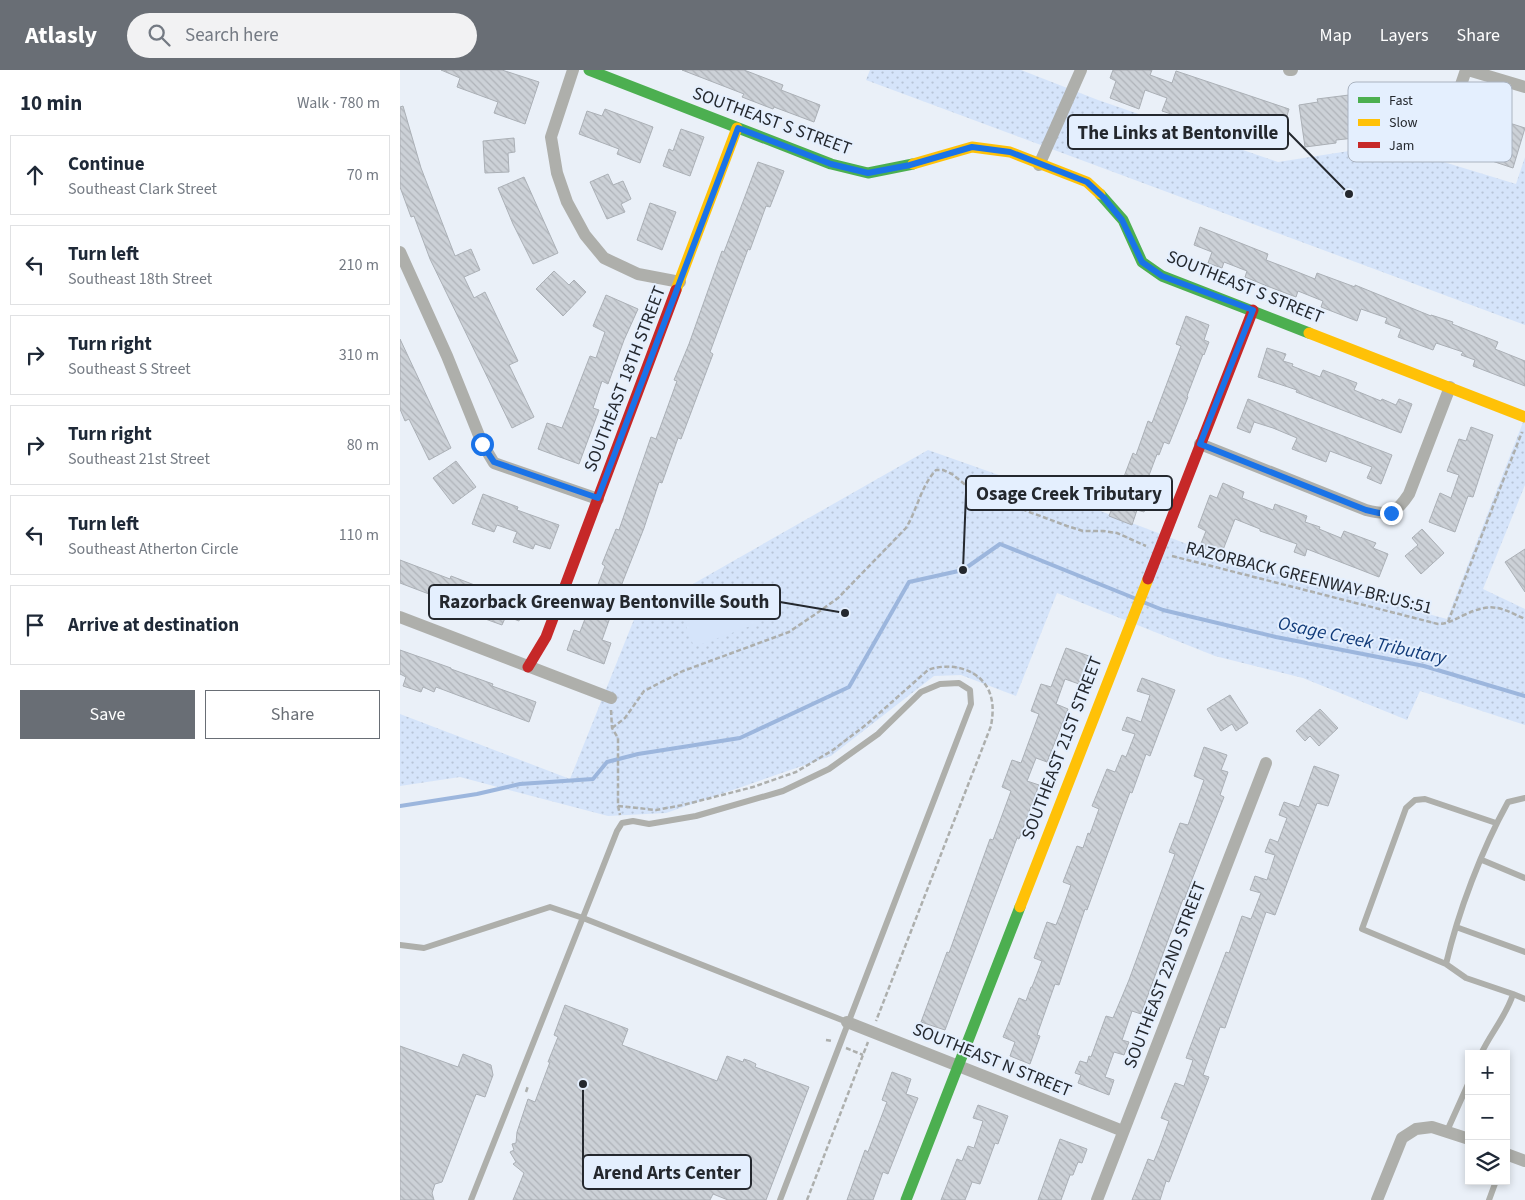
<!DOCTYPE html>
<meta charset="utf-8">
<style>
body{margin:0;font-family:"Source Sans 3",sans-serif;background:#f2f2f3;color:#1f2937}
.controls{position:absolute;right:15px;bottom:15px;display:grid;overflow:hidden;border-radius:0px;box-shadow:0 2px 8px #0003}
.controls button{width:45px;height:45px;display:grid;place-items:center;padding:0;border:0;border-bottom:1px solid #e0e1e3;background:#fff;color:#1f2937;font:25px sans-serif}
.stop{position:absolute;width:15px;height:15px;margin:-11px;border:4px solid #1a73e8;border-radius:50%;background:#fff}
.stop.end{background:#1a73e8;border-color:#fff;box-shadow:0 1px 5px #0008}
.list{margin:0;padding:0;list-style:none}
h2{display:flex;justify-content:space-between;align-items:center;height:65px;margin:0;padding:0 20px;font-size:21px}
h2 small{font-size:16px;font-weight:400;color:#747a83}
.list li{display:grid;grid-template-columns:32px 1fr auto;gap:15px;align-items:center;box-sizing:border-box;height:80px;margin:0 10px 10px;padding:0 10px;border:1px solid #e0e1e3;border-radius:0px}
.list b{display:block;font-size:19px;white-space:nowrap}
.list p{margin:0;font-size:16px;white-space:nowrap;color:#747a83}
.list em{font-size:16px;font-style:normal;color:#747a83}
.actions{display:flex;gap:10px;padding:15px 20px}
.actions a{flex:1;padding:11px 0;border:1px solid #696e75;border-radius:0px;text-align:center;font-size:18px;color:#696e75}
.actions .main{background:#696e75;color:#fff}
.icon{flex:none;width:28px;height:28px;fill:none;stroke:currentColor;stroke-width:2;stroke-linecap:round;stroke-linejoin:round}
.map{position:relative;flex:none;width:1125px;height:1130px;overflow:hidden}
header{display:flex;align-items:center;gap:30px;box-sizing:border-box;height:70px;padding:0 25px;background:#696e75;color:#fff}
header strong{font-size:24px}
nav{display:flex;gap:28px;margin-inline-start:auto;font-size:18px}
.search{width:350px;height:45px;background:#f2f2f3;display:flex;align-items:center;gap:12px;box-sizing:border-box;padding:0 18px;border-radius:28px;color:#747a83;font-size:19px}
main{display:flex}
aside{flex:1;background:#fff}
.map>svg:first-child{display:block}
.grass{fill:url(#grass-dots)}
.pitch{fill:#d5e4fa}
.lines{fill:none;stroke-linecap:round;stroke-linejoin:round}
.stream{stroke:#9cb6dd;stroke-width:4}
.building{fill:url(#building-back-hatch);stroke:#abb0b6}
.path{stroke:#adafad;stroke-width:2.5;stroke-dasharray:5 2.5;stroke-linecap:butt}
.lane{stroke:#aeafab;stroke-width:6}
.street{stroke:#aeafab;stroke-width:12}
.fast{stroke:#4caf50;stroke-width:11}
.slow{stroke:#ffc107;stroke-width:11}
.jam{stroke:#c62828;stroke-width:11}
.route{stroke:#1a73e8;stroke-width:6}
.labels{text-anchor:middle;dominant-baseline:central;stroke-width:4;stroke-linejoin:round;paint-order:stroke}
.street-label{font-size:18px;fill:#24282e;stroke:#e4effe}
.water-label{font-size:19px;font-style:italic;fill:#123c7a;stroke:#e4effe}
.key{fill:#e4effe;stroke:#aab3c0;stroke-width:1}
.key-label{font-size:14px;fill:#24282e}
.leader{fill:none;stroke:#24282e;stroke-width:2}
.callout-dot{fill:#24282e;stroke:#e4effe;stroke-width:2}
.callout{fill:#e4effe;stroke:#24282e;stroke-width:2}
.callout-label{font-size:19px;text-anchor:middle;font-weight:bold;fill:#24282e}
</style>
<header>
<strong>Atlasly</strong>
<div class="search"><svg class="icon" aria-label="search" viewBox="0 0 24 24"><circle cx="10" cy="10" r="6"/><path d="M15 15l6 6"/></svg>Search here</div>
<nav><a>Map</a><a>Layers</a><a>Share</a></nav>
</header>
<main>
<aside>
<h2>10 min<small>Walk · 780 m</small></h2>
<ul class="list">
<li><svg class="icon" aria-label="ahead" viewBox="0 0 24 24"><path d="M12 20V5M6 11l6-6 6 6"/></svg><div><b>Continue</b><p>Southeast Clark Street</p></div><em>70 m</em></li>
<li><svg class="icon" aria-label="left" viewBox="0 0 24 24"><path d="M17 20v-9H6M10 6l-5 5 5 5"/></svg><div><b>Turn left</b><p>Southeast 18th Street</p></div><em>210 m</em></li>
<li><svg class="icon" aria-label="right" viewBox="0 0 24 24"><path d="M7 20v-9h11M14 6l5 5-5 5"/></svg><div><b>Turn right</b><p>Southeast S Street</p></div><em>310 m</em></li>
<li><svg class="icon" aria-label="right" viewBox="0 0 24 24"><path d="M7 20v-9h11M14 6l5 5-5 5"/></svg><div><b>Turn right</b><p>Southeast 21st Street</p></div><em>80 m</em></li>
<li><svg class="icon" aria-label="left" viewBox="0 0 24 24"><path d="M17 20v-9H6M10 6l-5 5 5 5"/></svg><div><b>Turn left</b><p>Southeast Atherton Circle</p></div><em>110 m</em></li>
<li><svg class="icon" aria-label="arrive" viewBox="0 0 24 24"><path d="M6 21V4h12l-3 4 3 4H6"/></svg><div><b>Arrive at destination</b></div></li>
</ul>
<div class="actions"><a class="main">Save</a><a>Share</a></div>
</aside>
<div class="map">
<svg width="1125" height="1130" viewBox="0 0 1125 1130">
<defs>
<pattern id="grass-dots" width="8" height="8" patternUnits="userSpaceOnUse" patternTransform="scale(1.25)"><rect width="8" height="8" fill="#d5e4fa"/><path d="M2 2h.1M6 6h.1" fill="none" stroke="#b7c4d7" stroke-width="1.8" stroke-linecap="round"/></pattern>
<pattern id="building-back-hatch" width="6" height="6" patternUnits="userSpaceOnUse" patternTransform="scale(1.25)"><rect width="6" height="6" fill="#ccd1d7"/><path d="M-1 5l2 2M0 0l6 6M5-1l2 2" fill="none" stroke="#afb3b9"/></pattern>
</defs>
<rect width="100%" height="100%" fill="#eaf0f8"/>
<path class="grass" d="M470 0H621L698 30 878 92 988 75 1116 114 1125 87V255L466 10Z
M1125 347V415L1083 519 1125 539V655L1020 621 1007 650 903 608 815 586 657 523 616 626 561 605 534 606 431 686 266 743 208 746 60 707 0 716V644L170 709 235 547 528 380 690 437 834 492 1047 549Z"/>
<path class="pitch" d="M345 522 356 554 294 577 282 545Z"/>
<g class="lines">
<path class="stream" d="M743 532 763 540 876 567 1024 596 1125 626
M0 736 77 724 120 714 193 709 207 692 238 684 340 668 449 617 509 512 563 500 600 474 734 528"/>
</g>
<path class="building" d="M41 0H102L139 12 125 54 94 43 98 32 57 17 60 8Z
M282 0H344L383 15 381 20 420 35 414 52 374 37 373 39 342 27 344 24Z
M713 0H752L750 5 772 13 776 1 889 39 877 79 846 71 847 69 762 41 767 28 745 20 739 39 710 28 716 11 710 8Z
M949 25 955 68 936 70V73L905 77 899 35 918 32 917 29Z
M3 36 21 98 55 186 71 179 80 200 64 207 74 228 85 222 118 291 109 295 134 347 112 358 30 189 14 146 11 147 0 117V37Z
M205 39 253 57 240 93 217 84 219 79 179 64 187 41 202 46Z
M1078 43 1125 58 1113 98 1065 82Z
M281 59 304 67 290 106 263 96 269 79 273 81Z
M114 68 115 82 108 83 109 102 85 103 83 71Z
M358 92 384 101 370 137 366 136 350 180 348 179 310 282 313 284 281 369 278 368 262 413 259 412 244 458 223 511 202 570 211 573 204 594 167 580 174 560 180 562 205 496 202 494 216 459 219 460 251 367 256 369 277 311 274 310 289 274 322 181 324 182Z
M208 104 213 115 223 111 231 129 221 134 225 142 207 149 190 112Z
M124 107 158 183 133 194 113 154 98 118Z
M250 133 276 142 262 180 237 170Z
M800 157 868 184 866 190 895 201 915 209 917 203 955 217V215L1031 246V245L1053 252 1052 254 1098 272 1095 279 1125 291V316L1073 296 1075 290 1061 285 1063 282 1036 273 1033 280 998 267 1001 259 985 253 987 248 961 239 957 251 921 237 923 231 898 221 896 227 867 216 845 207 847 201 824 192 822 198 808 193 812 182 794 175Z
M154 201 169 215 174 210 186 222 163 246 136 219Z
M206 225 238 239 224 270 208 314 202 311 193 338 199 340 179 394 138 379 147 353 162 358 190 286 196 288 205 262 193 256Z
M786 246 809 255 804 270 809 272 804 285 803 284 787 326 788 327 769 374 764 372 759 385 757 384 748 408 756 411 744 442 737 440 732 455 709 446 733 383 736 385 748 351 752 353 781 276 776 274Z
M0 269 51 378 29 390 9 349 5 351 0 339Z
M867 278 886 284 883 291 893 294 892 296 920 307 923 300 957 313 954 320 981 331 982 329 996 335 999 329 1012 334 1001 363 896 322 897 320 858 307Z
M848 329 992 385 981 414 967 408 972 397 930 381 926 392 892 379 897 368 873 358 854 352 850 363 837 358Z
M1071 357 1093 365 1073 427 1068 426 1055 462 1029 452 1040 423 1051 428 1059 405 1047 401 1059 369 1066 371Z
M56 391 76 417 53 434 33 408Z
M823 413 844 422 842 428 873 440 875 434 907 446 905 452 920 457 919 459 941 468 944 461 976 473 973 478 988 484 979 507 907 479 905 486 894 482 897 474 860 461V459L835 449 821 485 800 476 806 461 798 457 810 425 817 428Z
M83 424 118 437 117 440 159 455 150 479 135 474 133 479 113 472 117 462 97 455 94 462 72 454Z
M1022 459 1044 483 1021 504 1005 486 1018 475 1012 468Z
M1125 479V522L1105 492Z
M0 490 50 509 51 506 93 522 95 517 127 528 119 551 106 546 102 555 41 533 42 529 0 513Z
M666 578 689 586 679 614 665 609 656 634 668 639 647 692 636 688 627 711 639 715 630 739 619 769 617 768 545 960 521 952 547 882 549 883 590 769 593 770 611 721 602 717 612 690 621 693 639 644 631 641 641 614 651 617Z
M0 580 51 598V599L93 614 92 616 136 632 129 652 36 617 34 622 23 617 21 622 3 616 6 607 0 604Z
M742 608 775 620 750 686 746 684 732 723 730 722 687 840 685 839 659 915 655 914 637 965 640 966 630 994 610 986 615 972 603 967 619 928 626 931 631 917H632L642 891 634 888 647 852 656 855 662 840 671 815 663 812 677 776 683 778 688 763 690 764 699 739 692 736 707 699 715 702 722 685 726 687 735 664 722 660 727 647 741 652 750 625 737 621Z
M830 625 848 653 836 661 832 654 821 661 807 639Z
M920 639 938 658 919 676 910 666 905 671 896 661Z
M804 677 827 685 821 700 828 702 820 725 824 727 784 830 783 829 741 944 732 941 722 970 729 972 724 985 714 982 705 1007 714 1010 709 1025 678 1013 681 1005 675 1003 680 991 687 993 689 986 691 987 706 946 713 948 729 910 775 784 769 782 780 753 788 755 804 710 794 706Z
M914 696 939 705 928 736 917 733 875 845 866 842 825 958 820 957 803 1005 809 1007 769 1112 766 1111 760 1130H732L748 1089 754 1091 760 1076 769 1051 761 1048 775 1013 784 1016 793 990 786 988 826 882 829 883 842 846 851 849 861 823 850 820 855 806 867 810 875 785 865 782 870 769 878 772 887 748 879 745 884 732 899 737Z
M165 935 228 959 222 975 317 1011 327 986 343 992 344 989 350 991 356 994 355 997 409 1017 366 1130H328L313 1124 310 1130H113L124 1103 113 1094 116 1092 110 1082 114 1080 112 1074 116 1073 117 1062 128 1029 135 1032 150 992H148L158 967 154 965Z
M0 976 58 997 63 984 91 995 93 1005 85 1027 76 1024 42 1112 35 1114 32 1123 34 1130H0Z
M492 1002 511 1009 506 1024 518 1028 488 1104 483 1102 473 1130H447L465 1080 468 1082 487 1032 482 1030Z
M578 1035 608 1046 598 1074 595 1073 580 1114 572 1112 565 1130H541L557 1089 562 1091 568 1076 574 1078 583 1051 573 1048Z
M660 1069 687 1079 682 1093 678 1092 673 1105H670L661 1130H638Z"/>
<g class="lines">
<path class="path" d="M772 486 1038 554C1049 554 1055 549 1064 545 1092 532 1099 537 1125 549
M1048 552 1122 362
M211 640 212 658 218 668V736L220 745
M212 658 225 648 244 621 283 601 389 562 420 541 438 528 506 458C517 440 521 416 536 400H543L552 404 573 421 667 456 683 461H703L717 463 746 476
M218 736 256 740 283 735 353 717 396 702 433 680 467 654 528 600C549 592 579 598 589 621 594 633 593 644 591 656L476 951
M426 970 432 971
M446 978 463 985
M126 1022 128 1016
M407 1130 468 972"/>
<path class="lane" d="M1082 790 1125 808
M1056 857 1125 882
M0 875 24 878 150 837 183 848 447 952
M1046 894 962 859 1006 738 1015 730 1025 729 1096 753
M1113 924 1125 929
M1081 984C1090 964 1107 945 1113 924L1066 908 1046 894C1058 842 1082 779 1108 732L1125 728
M1047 1061 1069 1012
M71 1130C119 1006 169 884 217 761L222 753 233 751 249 754 296 746 383 721 429 699 478 664 521 622 540 614 559 613 570 620 571 634 380 1130
M1089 1130 1096 1111"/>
<path class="street" d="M173 0 151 67 157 103 167 132 185 165 204 188 238 204 280 212
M889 0H892
M1068 0 1125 17
M1038 82 1066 0
M639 95 681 0
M0 182 47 286 82 373 94 393 198 429
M800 374 966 440C989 446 996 444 1009 424L1050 317
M0 547 211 628
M447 952 723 1061
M1106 1084 1125 1091
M697 1130 866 693
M977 1130 1002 1068 1016 1059 1032 1057 1069 1069"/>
<path class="fast" d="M189 0 431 94 468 103 513 94
M700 124 723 150 742 192 762 206 909 263
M506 1130 620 837"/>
<path class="slow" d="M513 94 572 77 610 82 687 112 700 124
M276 220 337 58
M909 263 1125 347
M620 837 748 509"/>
<path class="jam" d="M748 509 853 240
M128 597 146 567 276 220"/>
</g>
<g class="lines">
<path class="route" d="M82 374 94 392 198 428 338 58 431 94 468 103 510 95 572 77 610 82 687 112 704 128 722 150 742 192 762 206 853 240 800 374 966 440 979 443H991"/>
</g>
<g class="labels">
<g class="street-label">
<text transform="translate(372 51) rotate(20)">SOUTHEAST S STREET</text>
<text transform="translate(845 217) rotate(22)">SOUTHEAST S STREET</text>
<text transform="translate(225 309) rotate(-69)">SOUTHEAST 18TH STREET</text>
<text transform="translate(909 508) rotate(14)">RAZORBACK GREENWAY-BR:US:51</text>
<text transform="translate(662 678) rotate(-69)">SOUTHEAST 21ST STREET</text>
<text transform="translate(765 905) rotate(-69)">SOUTHEAST 22ND STREET</text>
<text transform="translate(592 990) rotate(22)">SOUTHEAST N STREET</text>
</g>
<g class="water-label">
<text transform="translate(962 571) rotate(12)">Osage Creek Tributary</text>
</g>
</g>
<rect x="948" y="12" width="164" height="80" rx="8" class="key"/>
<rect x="958" y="27" width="22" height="6" fill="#4caf50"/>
<rect x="958" y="49" width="22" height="7" fill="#ffc107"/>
<rect x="958" y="72" width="22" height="6" fill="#c62828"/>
<g class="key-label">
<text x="989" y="35">Fast</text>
<text x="989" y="57">Slow</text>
<text x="989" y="80">Jam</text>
</g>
<path class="leader" d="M949 124L888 62M563 500L566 423M445 543L380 532M183 1014L183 1102"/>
<g class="callout-dot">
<circle cx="949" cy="124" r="5"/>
<circle cx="563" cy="500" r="5"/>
<circle cx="445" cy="543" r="5"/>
<circle cx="183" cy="1014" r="5"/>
</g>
<g class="callout">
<rect x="668" y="45" width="220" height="34" rx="5"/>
<rect x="566" y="406" width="206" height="34" rx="5"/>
<rect x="29" y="515" width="351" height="34" rx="5"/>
<rect x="183" y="1085" width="168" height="34" rx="5"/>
</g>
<g class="callout-label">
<text x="778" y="69">The Links at Bentonville</text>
<text x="669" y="430">Osage Creek Tributary</text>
<text x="204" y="538">Razorback Greenway Bentonville South</text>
<text x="267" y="1109">Arend Arts Center</text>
</g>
</svg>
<div class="controls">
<button>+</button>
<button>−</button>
<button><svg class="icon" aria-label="layers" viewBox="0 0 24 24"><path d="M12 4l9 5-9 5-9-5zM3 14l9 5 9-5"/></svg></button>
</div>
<div class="stop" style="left:82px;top:374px"></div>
<div class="stop end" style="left:991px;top:443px"></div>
</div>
</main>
